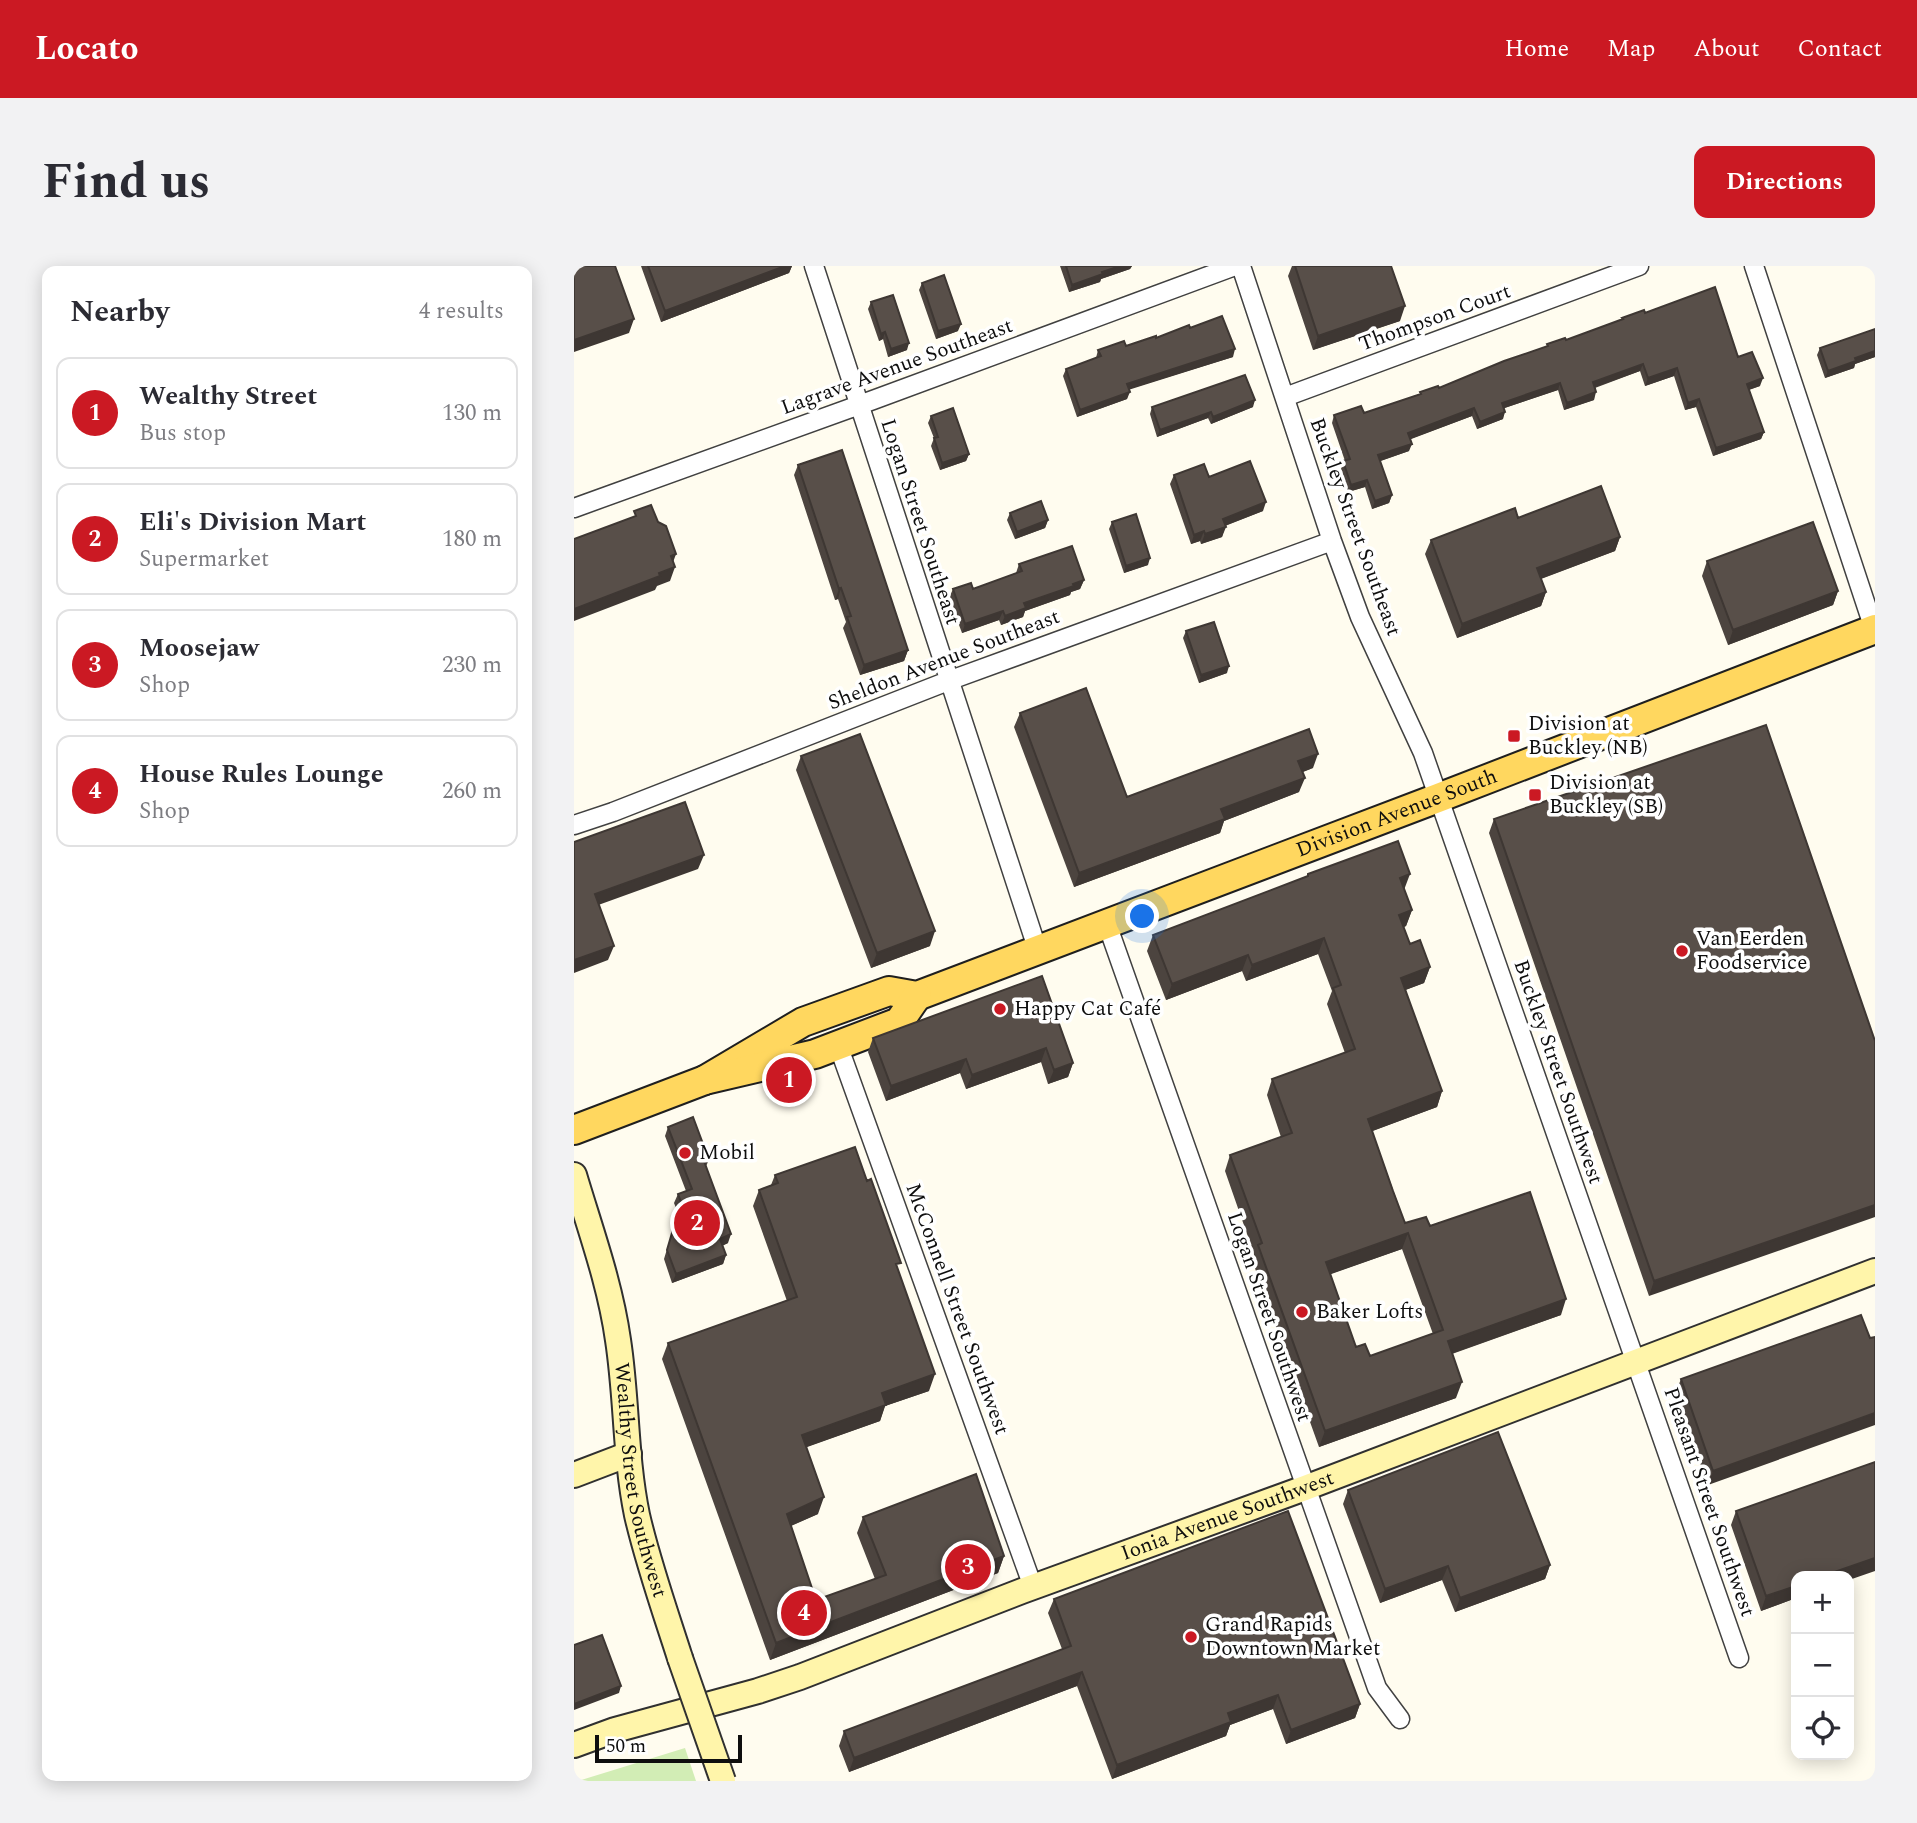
<!DOCTYPE html>
<meta charset="utf-8">
<style>
body{margin:0;font-family:Spectral,serif;background:#f2f2f3;color:#2b2b33}
.controls{position:absolute;right:21px;bottom:21px;display:grid;overflow:hidden;border-radius:14px;box-shadow:0 4px 18px #0003}
.controls button{width:63px;height:63px;display:grid;place-items:center;padding:0;border:0;border-bottom:2px solid #e1e1e2;background:#fff;color:#2b2b33;font:35px sans-serif}
.scale{position:absolute;left:21px;bottom:18px;width:147px;box-sizing:border-box;padding-left:7px;border:4px solid #0e0e0e;border-top:0;font-size:19px;line-height:24px;white-space:nowrap;color:#0e0e0e;-webkit-text-stroke:5px #fff;paint-order:stroke}
.you{position:absolute;left:569px;top:651px;width:24px;height:24px;margin:-18px;border:5px solid #fff;border-radius:50%;background:#1a73e8;box-shadow:0 0 0 10px #1a73e833}
.badge{display:grid;place-items:center;width:46px;height:46px;border-radius:50%;background:#cb1923;color:#fff;font-size:23px;font-weight:700}
.pin{position:absolute;translate:-50% -50%;border:4px solid #fff;box-shadow:0 2px 7px #0006}
.list{margin:0;padding:0;list-style:none}
h2{display:flex;justify-content:space-between;align-items:center;height:91px;margin:0;padding:0 28px;font-size:30px}
h2 small{font-size:23px;font-weight:400;color:#7c7c81}
.list li{display:grid;grid-template-columns:46px 1fr auto;gap:21px;align-items:center;box-sizing:border-box;height:112px;margin:0 14px 14px;padding:0 14px;border:2px solid #e1e1e2;border-radius:14px}
.list b{display:block;font-size:26px;white-space:nowrap}
.list p{margin:0;font-size:23px;white-space:nowrap;color:#7c7c81}
.list em{font-size:23px;font-style:normal;color:#7c7c81}
.icon{flex:none;width:38px;height:38px;fill:none;stroke:currentColor;stroke-width:2;stroke-linecap:round;stroke-linejoin:round}
.map{position:relative;flex:none;width:1301px;height:1515px;overflow:hidden;border-radius:14px}
header{display:flex;align-items:center;gap:42px;box-sizing:border-box;height:98px;padding:0 35px;background:#cb1923;color:#fff}
header strong{font-size:33px}
nav{display:flex;gap:38px;margin-inline-start:auto;font-size:24px}
.intro{display:flex;align-items:center;justify-content:space-between;box-sizing:border-box;height:168px;padding:0 42px}
h1{margin:0;font-size:49px}
.button{padding:18px 32px;border-radius:14px;background:#cb1923;color:#fff;font-size:24px;font-weight:700}
main{display:flex;gap:42px;padding:0 42px}
aside{flex:1;background:#fff;border-radius:14px;box-shadow:0 4px 18px #0003}
.map>svg:first-child{display:block}
.green{fill:#d2edb5}
.lines{fill:none;stroke-linecap:round;stroke-linejoin:round}
.street-casing{stroke:#414141;stroke-width:21}
.secondary-casing{stroke:#303030;stroke-width:28}
.primary-casing{stroke:#1f1f1f;stroke-width:32}
.street{stroke:#fff;stroke-width:18}
.secondary{stroke:#fff5aa;stroke-width:24}
.primary{stroke:#ffd75f;stroke-width:28}
.secondary-bridge-casing{stroke:#303030;stroke-width:28;stroke-linecap:butt}
.secondary-bridge{stroke:#fff5aa;stroke-width:24}
.wall{fill:#4c443f;fill-rule:evenodd}
.shaded-wall{fill:#3e3733}
.building{fill:#584f49;stroke:#3e3733;stroke-width:2;fill-rule:evenodd}
.poi-dot{fill:#cb1923;stroke:#fff;stroke-width:2.5}
.labels{text-anchor:middle;dominant-baseline:central;stroke-width:7;stroke-linejoin:round;paint-order:stroke}
.street-label{font-size:21px;fill:#0e0e0e;stroke:#fff}
.poi-label{font-size:21px;fill:#0e0e0e;stroke:#fff;text-anchor:start}
</style>
<header>
<strong>Locato</strong>
<nav><a>Home</a><a>Map</a><a>About</a><a>Contact</a></nav>
</header>
<div class="intro"><h1>Find us</h1><a class="button">Directions</a></div>
<main>
<aside>
<h2>Nearby<small>4 results</small></h2>
<ul class="list">
<li><span class="badge">1</span><div><b>Wealthy Street</b><p>Bus stop</p></div><em>130 m</em></li>
<li><span class="badge">2</span><div><b>Eli's Division Mart</b><p>Supermarket</p></div><em>180 m</em></li>
<li><span class="badge">3</span><div><b>Moosejaw</b><p>Shop</p></div><em>230 m</em></li>
<li><span class="badge">4</span><div><b>House Rules Lounge</b><p>Shop</p></div><em>260 m</em></li>
</ul>
</aside>
<div class="map">
<svg width="1301" height="1515" viewBox="0 0 1301 1515">
<rect width="100%" height="100%" fill="#fffcef"/>
<path class="green" d="M111 1482 122 1515H4Z"/>
<g class="lines">
<defs>
<path id="street" d="M240 0 464 685
M667 0 758 275 786 351 849 487 1165 1392
M1180 0 1300 363
M711 131 1065 0
M0 242 299 134 661 0
M0 559 39 546 374 415 758 275
M533 658 803 1422 826 1453
M264 779 459 1321"/>
<g id="secondary">
<path id="s1" d="M0 909C16 963 36 1017 44 1074 53 1132 51 1191 63 1249 74 1297 91 1345 106 1392"/>
<path d="M0 1209 55 1188"/>
<path id="s2" d="M0 1479 41 1464 184 1425 226 1411 448 1325 731 1222 1301 1005"/>
</g>
<g id="primary">
<path id="s3" d="M131 814 229 756 315 725 343 730 864 532 1301 363"/>
<path d="M0 864 131 814 241 788 325 756 343 730"/>
</g>
</defs>
<use href="#street" class="street-casing"/>
<use href="#secondary" class="secondary-casing"/>
<use href="#primary" class="primary-casing"/>
<use href="#street" class="street"/>
<use href="#secondary" class="secondary"/>
<use href="#primary" class="primary"/>
<defs>
<path id="secondary-bridge" d="M106 1392 149 1515"/>
</defs>
<use href="#secondary-bridge" class="secondary-bridge-casing"/>
<use href="#secondary-bridge" class="secondary-bridge"/>
</g>
<path class="wall" d="M67 0H218L215 7 87 56Z
M486 0H558L556 3 527 13 526 16 495 26Z
M718 0H817L826 55 739 84 714 10Z
M348 17 384 65 362 73 345 24Z
M297 36 333 84 314 91 309 73 305 75 294 43Z
M1071 47 1164 91 1186 120 1175 124 1190 166 1187 173 1139 190 1122 141 1111 144 1100 110 1071 120 1066 105 1021 122 1020 134 990 144 984 124 930 142 929 153 903 163 898 150 836 173 835 185 806 195 818 229 815 237 798 243 791 221 774 226 767 203 769 195H771L758 157 760 149 790 147 846 128V126L865 122 973 81V78L992 74 1047 54 1048 52Z
M616 62 659 91 555 123 553 133 503 151 489 110 492 103 522 92 524 84 552 80Z
M1301 63V91L1281 98 1280 102 1251 112 1243 89 1246 82Z
M578 141H679L637 158 634 152 583 171 576 148Z
M357 150 395 188 392 195 366 204 357 180 360 172 354 157Z
M224 199 334 384 330 395 286 409 269 362 272 356 264 333 261 334 220 209Z
M600 209 635 211 689 245 651 260 648 271 627 278 626 275 617 278 596 218Z
M436 247 474 254 471 262 441 273 433 254Z
M944 252 1046 271 1041 285 967 313 972 326 967 340 883 372 851 288 857 274Z
M538 256 574 299 550 307 535 263Z
M1133 295 1264 325 1259 339 1154 379 1128 310Z
M445 298 510 314 506 323 497 326 496 329 451 345 449 351 427 359 425 354 388 367 375 332 379 323H399L442 307Z
M612 365 653 407 625 417 609 372Z
M446 447 553 531 739 502 728 506 725 526 650 555 646 567 500 621 440 461Z
M227 490 356 680 297 702 222 504Z
M920 553 1301 775 1075 1030 915 567Z
M734 608 830 624 838 644 832 660 830 661 836 678 856 701 850 717 831 724 868 825 863 841 798 865 831 957 856 960 987 1049 878 1088 882 1132 745 1181 678 994 680 988 651 905 656 889 707 871 693 829 698 813 771 787 753 738 758 725 744 688 672 715 668 705 592 734 573 685 579 669 733 611ZM828 983 859 1068 796 1090 782 1081 756 1008Z
M468 710 499 797 494 811 474 818 467 796 392 823 386 807 312 835 294 786 299 772Z
M94 861 135 894 132 900 154 977 148 980 152 989 149 998 98 1017 90 993 100 960 108 957 100 937 104 928 112 925 91 870Z
M201 909 324 1005 355 1125 311 1140 306 1155 232 1181 244 1248 217 1260 242 1334 301 1313 283 1267 289 1251 430 1290 424 1307 196 1394 88 1093 94 1077 213 1035 179 940 185 924 197 919Z
M1296 1072 1134 1219 1101 1128 1107 1113Z
M774 1224 976 1299 971 1313 881 1346 868 1314 806 1337 769 1238Z
M1162 1245 1222 1310V1332L1187 1345 1157 1259Z
M480 1333 786 1438 781 1452 712 1478 699 1443 656 1459 652 1470 538 1513 503 1420 275 1506 265 1480 270 1465 488 1383 474 1347Z"/>
<path class="shaded-wall" d="M211 0H218L215 7 87 56 91 45Z
M546 0H558L556 3 527 13 526 16 495 26 498 19Z
M831 40 826 55 739 84 744 70Z
M60 53 55 67 0 86V74Z
M387 58 384 65 362 73 364 65Z
M311 66 309 73 305 75 307 68Z
M335 77 333 84 314 91 317 83Z
M661 83 659 91 551 125 553 118Z
M1301 85V91L1281 98 1280 102 1251 112 1254 105 1281 92Z
M1069 98 1066 105 1016 123 1019 116Z
M1103 102 1100 110 1071 120 1074 112Z
M1189 112 1186 120 1171 125 1173 118Z
M986 117 984 124 925 144 928 137Z
M556 126 553 133 503 151 506 144Z
M1022 126 1020 134 990 144 993 137Z
M1125 133 1122 141 1111 144 1114 137Z
M681 134 679 141 637 158 639 151Z
M900 142 898 150 832 175 834 167Z
M637 146 634 152 583 171 586 164Z
M931 146 929 153 903 163 906 156Z
M1190 166 1187 173 1139 190 1142 182Z
M838 178 835 185 801 197 804 189Z
M395 188 392 195 366 204 368 197Z
M793 214 791 221 774 226 777 219Z
M818 229 815 237 798 243 801 235Z
M692 236 689 245 645 262 649 253Z
M474 254 471 262 441 273 443 266Z
M652 261 648 271 627 278 631 268Z
M630 265 626 275 617 278 620 269Z
M1046 271 1041 285 958 316 963 302Z
M102 288 97 302 101 301 96 315 83 320 81 324 0 355V343L85 307 97 290Z
M576 292 574 299 550 307 552 300Z
M510 314 506 323 497 326 496 329 451 345 449 351 427 359 431 350 450 337Z
M267 322 264 333 261 334 265 323Z
M1264 325 1259 339 1154 379 1159 364Z
M972 326 967 340 883 372 888 358Z
M429 345 425 354 388 367 391 358Z
M334 384 330 395 286 409 290 399Z
M655 400 653 407 625 417 627 409Z
M744 488 739 502 719 510 724 495Z
M731 512 725 526 650 555 646 567 500 621 505 607 647 543Z
M130 589 124 603 16 642 21 628Z
M836 608 830 624 826 612Z
M838 644 832 660 819 665 825 649Z
M361 665 356 680 297 702 303 687Z
M750 672 744 688 672 715 678 699Z
M40 680 34 694 0 707V694Z
M674 689 668 705 592 734 598 718Z
M856 701 850 717 821 728 827 712Z
M472 782 467 796 392 823 398 809Z
M392 793 386 807 312 835 317 820Z
M499 797 494 811 474 818 480 804Z
M868 825 863 841 788 869 794 853Z
M1301 939V951L1075 1030 1080 1015Z
M834 967 828 983 746 1012 752 996Z
M157 968 154 977 143 982 146 973Z
M152 989 149 998 98 1017 102 1008Z
M992 1033 987 1049 868 1091 874 1075Z
M361 1108 355 1125 311 1140 306 1155 222 1185 228 1169 308 1127Z
M888 1116 882 1132 745 1181 751 1165Z
M1301 1147V1159L1134 1219 1139 1205Z
M250 1231 244 1248 207 1264 213 1248Z
M430 1290 424 1307 196 1394 202 1377Z
M1301 1292V1305L1275 1314V1310H1249Z
M976 1299 971 1313 881 1346 886 1332Z
M874 1300 868 1314 806 1337 811 1323Z
M1222 1320V1332L1187 1345 1192 1330Z
M508 1406 503 1420 275 1506 280 1492Z
M47 1420 45 1427 0 1444V1438Z
M704 1429 699 1443 656 1459 652 1470 538 1513 543 1499 654 1447Z
M786 1438 781 1452 712 1478 717 1464Z"/>
<path class="building" d="M0 0H41L60 53 0 74Z
M74 0H211L91 45Z
M492 0H546L528 6 529 8 498 19Z
M721 0H817L831 40 744 70Z
M370 9 387 58 364 65 348 17Z
M1141 21 1164 91 1178 86 1189 112 1173 118 1190 166 1142 182 1125 133 1114 137 1103 102 1074 112 1069 98 1019 116 1022 126 993 137 986 117 928 137 931 146 906 156 900 142 834 167 838 178 804 189 818 229 801 235 793 214 777 219 769 195 776 193 760 149 787 140 790 147 847 128 846 126 864 120 865 122 930 95 974 80 973 78 991 72 992 74 1049 53 1048 52 1070 44 1071 47Z
M319 29 335 77 317 83 311 66 307 68 297 36Z
M648 50 661 83 553 118 556 126 506 144 492 103 527 90 524 84 550 75 552 80 582 70V72L615 59 616 62Z
M1301 63V85L1281 92 1282 95 1254 105 1246 82Z
M671 109 681 134 639 151 637 146 586 164 578 141Z
M379 142 395 188 368 197 360 172 364 171 357 150Z
M268 184 334 384 290 399 273 351 277 350 267 322 265 323 224 199Z
M676 195 692 236 649 253 652 261 631 268 630 265 620 269 600 209 630 198 635 211Z
M1027 220 1046 271 963 302 972 326 888 358 857 274 941 242 944 252Z
M467 235 474 254 443 266 436 247Z
M77 239 84 256 92 260 102 288 97 290 101 301 85 307 86 310 0 343V273L62 250 60 245Z
M562 248 576 292 552 300 538 256Z
M1239 256 1264 325 1159 364 1133 295Z
M498 280 510 314 499 318 500 320 450 337 452 342 431 350 429 345 391 358 379 323 397 317 399 323 448 305 445 298Z
M640 356 655 400 627 409 612 365Z
M512 422 553 531 735 463 744 488 724 495 731 512 647 543 651 553 505 607 446 447Z
M1192 459 1301 775V939L1080 1015 920 553Z
M286 468 361 665 303 687 227 490Z
M111 536 130 589 21 628 40 680 0 694V576Z
M824 575 836 608 826 612 838 644 825 649 836 678 846 674 856 701 827 712 868 825 794 853 819 925 831 957 852 951 856 960 956 926 992 1033 874 1075 888 1116 751 1165 684 979 688 977 656 889 718 867 698 813 781 783 759 722 767 719 750 672 678 699 674 689 598 718 579 669 734 610V608ZM834 967 869 1064 796 1090 791 1078 782 1081 752 996Z
M468 710 499 797 480 804 472 782 398 809 392 793 317 820 299 772Z
M119 851 135 894 130 895 157 968 146 973 152 989 102 1008 93 984 100 960 114 955 104 928 118 923 94 861Z
M281 881 293 915 297 913 327 997 322 998 361 1108 308 1127 312 1139 228 1169 250 1231 213 1248 242 1334 312 1309 289 1251 402 1208 430 1290 202 1377 94 1077 223 1031 185 924 204 917 201 909Z
M1287 1049 1296 1072 1301 1071V1147L1139 1205 1107 1113Z
M924 1166 976 1299 886 1332 874 1300 811 1323 774 1224Z
M1301 1196V1292L1249 1310H1222V1320L1192 1330 1162 1245Z
M714 1245 786 1438 717 1464 704 1429 654 1447 657 1456 543 1499 508 1406 280 1492 270 1465 497 1380 480 1333Z
M28 1369 47 1420 0 1438V1379Z"/>
<g class="poi-dot">
<rect x="933" y="463" width="14" height="14" rx="3.5"/>
<rect x="954" y="522" width="14" height="14" rx="3.5"/>
<circle cx="1108" cy="685" r="7"/>
<circle cx="426" cy="743" r="7"/>
<circle cx="111" cy="887" r="7"/>
<circle cx="728" cy="1046" r="7"/>
<circle cx="617" cy="1371" r="7"/>
</g>
<g class="labels">
<g class="street-label">
<text transform="translate(861 52) rotate(-20)">Thompson Court</text>
<text transform="translate(323 101) rotate(-20)">Lagrave Avenue Southeast</text>
<text transform="translate(346 256) rotate(72)">Logan Street Southeast</text>
<text transform="translate(781 261) rotate(70)">Buckley Street Southeast</text>
<text transform="translate(370 394) rotate(-21)">Sheldon Avenue Southeast</text>
<text stroke="none"><textPath href="#s3" startOffset="747">Division Avenue South</textPath></text>
<text transform="translate(984 806) rotate(71)">Buckley Street Southwest</text>
<text transform="translate(383 1043) rotate(70)">McConnell Street Southwest</text>
<text transform="translate(695 1051) rotate(71)">Logan Street Southwest</text>
<text stroke="none"><textPath href="#s1" startOffset="313">Wealthy Street Southwest</textPath></text>
<text transform="translate(1135 1236) rotate(71)">Pleasant Street Southwest</text>
<text stroke="none"><textPath href="#s2" startOffset="693">Ionia Avenue Southwest</textPath></text>
</g>
<g class="poi-label">
<text x="954" y="458">Division at<tspan x="954" dy="24">Buckley (NB)</tspan></text>
<text x="975" y="517">Division at<tspan x="975" dy="24">Buckley (SB)</tspan></text>
<text x="1122" y="673">Van Eerden<tspan x="1122" dy="24">Foodservice</tspan></text>
<text x="440" y="743">Happy Cat Café</text>
<text x="125" y="887">Mobil</text>
<text x="742" y="1046">Baker Lofts</text>
<text x="631" y="1359">Grand Rapids<tspan x="631" dy="24">Downtown Market</tspan></text>
</g>
</g>
</svg>
<div class="controls">
<button>+</button>
<button>−</button>
<button><svg class="icon" aria-label="locate" viewBox="0 0 24 24"><circle cx="12" cy="12" r="6"/><path d="M12 2v4M12 18v4M2 12h4M18 12h4"/></svg></button>
</div>
<div class="scale">50 m</div>
<div class="you"></div>
<div class="pin badge" style="left:215px;top:814px">1</div>
<div class="pin badge" style="left:123px;top:957px">2</div>
<div class="pin badge" style="left:394px;top:1301px">3</div>
<div class="pin badge" style="left:230px;top:1347px">4</div>
</div>
</main>
